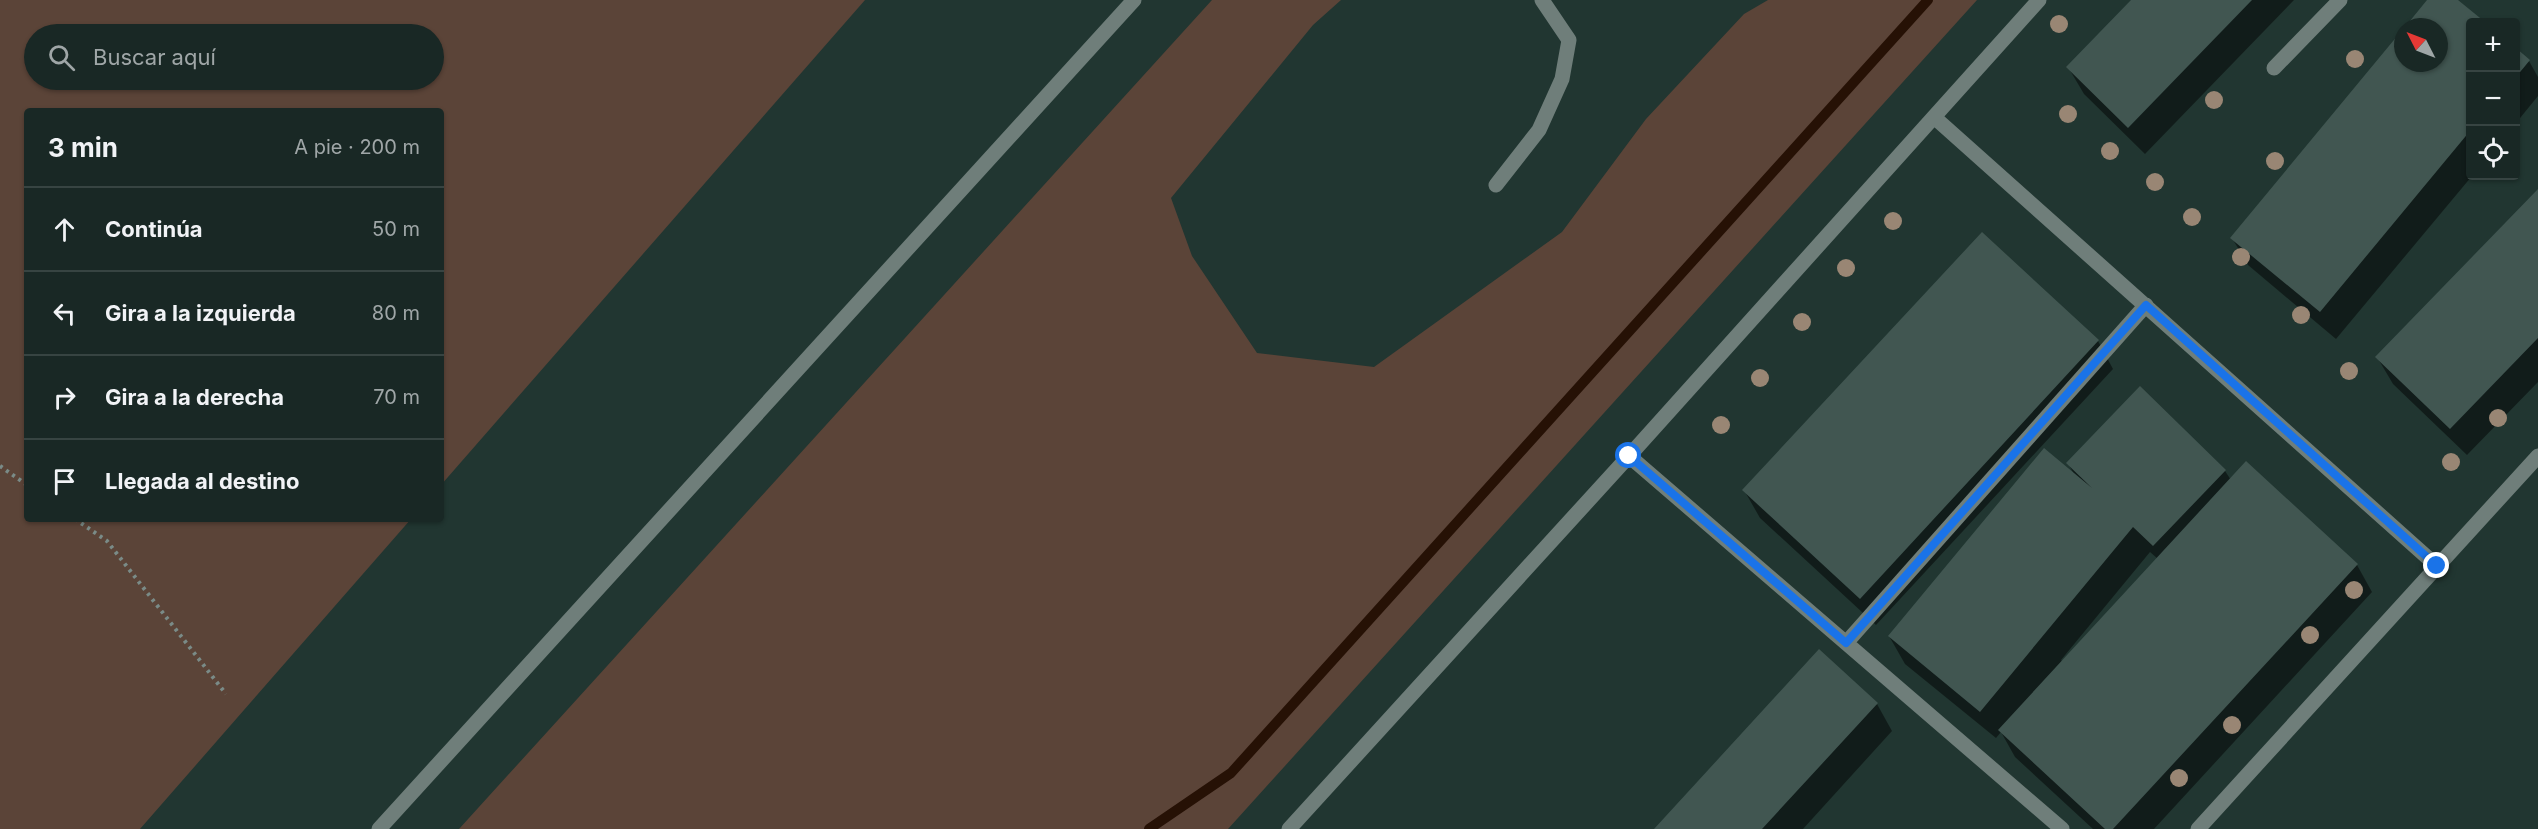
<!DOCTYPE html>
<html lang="es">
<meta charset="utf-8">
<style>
body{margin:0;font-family:Inter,sans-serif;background:#22302d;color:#f1f3f6}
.controls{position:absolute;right:18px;top:18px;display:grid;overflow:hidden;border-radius:6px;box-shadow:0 2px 4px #0004}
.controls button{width:54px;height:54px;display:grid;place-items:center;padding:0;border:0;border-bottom:2px solid #374442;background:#192825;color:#f1f3f6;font:30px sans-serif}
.compass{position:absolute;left:2394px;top:18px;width:54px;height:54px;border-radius:50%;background:#192825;box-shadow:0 2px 4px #0004;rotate:312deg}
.stop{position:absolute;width:18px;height:18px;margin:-14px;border:4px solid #1a73e8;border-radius:50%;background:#fff}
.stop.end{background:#1a73e8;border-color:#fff;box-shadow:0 2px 6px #0008}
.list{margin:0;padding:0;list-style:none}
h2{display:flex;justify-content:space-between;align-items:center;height:78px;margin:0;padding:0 24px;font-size:26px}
h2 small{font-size:20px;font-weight:400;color:#9fa6a7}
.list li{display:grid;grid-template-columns:39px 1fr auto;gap:18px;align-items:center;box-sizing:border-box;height:84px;padding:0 24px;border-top:2px solid #374442}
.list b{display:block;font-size:22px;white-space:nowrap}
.list em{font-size:20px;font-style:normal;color:#9fa6a7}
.icon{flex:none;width:33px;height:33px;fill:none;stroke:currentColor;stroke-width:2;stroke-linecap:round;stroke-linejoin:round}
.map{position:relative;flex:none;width:2538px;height:829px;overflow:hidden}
.search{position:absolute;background:#192825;box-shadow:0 2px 4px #0004;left:24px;top:24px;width:420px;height:66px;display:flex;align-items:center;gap:15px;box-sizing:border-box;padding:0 21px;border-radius:33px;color:#9fa6a7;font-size:22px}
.panel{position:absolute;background:#192825;box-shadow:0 2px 4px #0004;left:24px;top:108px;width:420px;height:414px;border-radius:6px}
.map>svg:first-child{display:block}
.green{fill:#5b4438;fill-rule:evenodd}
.shadow{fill:#0007;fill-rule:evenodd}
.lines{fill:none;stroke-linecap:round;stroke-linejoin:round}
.stream{stroke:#261105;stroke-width:10}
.building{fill:#415651}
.path{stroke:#7a8b87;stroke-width:4;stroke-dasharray:3 4.5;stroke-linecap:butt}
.minor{stroke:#6f7e7a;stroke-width:15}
.tree{fill:#998674}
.route{stroke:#1a73e8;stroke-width:8}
</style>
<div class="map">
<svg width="2538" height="829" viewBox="0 0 2538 829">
<rect width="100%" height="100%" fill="#213631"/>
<path class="green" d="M0 0H865L441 485V111H27V519H411L140 829H0ZM34 34H434V80H34Z
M1212 0H1341L1313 25 1171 198 1192 256 1257 353 1374 367 1562 232 1646 119 1744 14 1768 0H1977L1228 829H459Z"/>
<path class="shadow" d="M2133 0H2294L2145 154 2084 94 2068 67Z
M2429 0H2456L2483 22H2470L2472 176 2336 339 2248 265 2232 238 2403 32V63H2439V27H2407Z
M2516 50 2529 61 2538 77V96L2516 123Z
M2538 191V382L2467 455 2393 384 2377 357Z
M2098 341 2113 369 1876 625 1760 518 1744 490Z
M2068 463 2225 471 2231 480 2357 565 2372 592 2154 829H2093L2015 757 2001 732 1996 738 1905 664 1889 636 2075 476ZM2150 552 2158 559 2063 662 2061 660Z
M1877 704 1892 731 1803 829H1656Z"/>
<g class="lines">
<path class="stream" d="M1149 829 1231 773 1928 0"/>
</g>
<path class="building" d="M2131 0H2252L2128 128 2066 67Z
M2427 0H2458L2485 22H2470V131L2320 312 2230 238 2403 29V63H2439V27H2405Z
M2516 48 2530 60 2516 77Z
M2538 189V338L2450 429 2375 357Z
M1982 232 2099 340 1860 599 1742 490Z
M2140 386 2226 470 2153 546 2133 527 1980 712 1888 636 2044 448 2092 488 2066 463Z
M2246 461 2358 564 2113 829H2105L1998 730Z
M1819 649 1878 703 1762 829H1654Z"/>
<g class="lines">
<path class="path" d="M0 466 27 485
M75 519 107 541 226 694"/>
<path class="minor" d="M2274 68 2340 0
M1934 117 2437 566
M1496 185 1539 130 1562 79 1569 40 1542 0
M1629 456 2062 829
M1846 643 2146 305
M379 829 1134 0
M1289 829 1629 456 2039 0
M2198 829 2538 456"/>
</g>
<g class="tree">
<circle cx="2059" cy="24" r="9"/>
<circle cx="2355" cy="59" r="9"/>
<circle cx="2214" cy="100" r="9"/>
<circle cx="2068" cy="114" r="9"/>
<circle cx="2110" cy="151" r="9"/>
<circle cx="2275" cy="161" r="9"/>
<circle cx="2155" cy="182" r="9"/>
<circle cx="2192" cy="217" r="9"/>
<circle cx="1893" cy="221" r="9"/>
<circle cx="2241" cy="257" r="9"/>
<circle cx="1846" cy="268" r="9"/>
<circle cx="2301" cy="315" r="9"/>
<circle cx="1802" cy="322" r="9"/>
<circle cx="2349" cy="371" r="9"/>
<circle cx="1760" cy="378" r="9"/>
<circle cx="2498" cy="418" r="9"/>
<circle cx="1721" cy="425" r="9"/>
<circle cx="2451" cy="462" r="9"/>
<circle cx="2354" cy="590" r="9"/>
<circle cx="2310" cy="635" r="9"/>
<circle cx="2232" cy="725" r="9"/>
<circle cx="2179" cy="778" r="9"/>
</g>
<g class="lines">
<path class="route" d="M1629 456 1846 643 2146 305 2437 566"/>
</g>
</svg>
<div class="controls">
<button>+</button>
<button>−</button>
<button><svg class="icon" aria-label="locate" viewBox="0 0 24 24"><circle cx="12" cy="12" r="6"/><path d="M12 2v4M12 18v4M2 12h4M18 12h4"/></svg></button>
</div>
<svg class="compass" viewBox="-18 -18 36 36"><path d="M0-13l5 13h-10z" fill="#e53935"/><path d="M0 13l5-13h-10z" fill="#9fa6a7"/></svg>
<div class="stop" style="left:1629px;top:456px"></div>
<div class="stop end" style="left:2437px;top:566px"></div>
<div class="search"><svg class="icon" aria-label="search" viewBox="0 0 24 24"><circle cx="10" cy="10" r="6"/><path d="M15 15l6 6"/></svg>Buscar aquí</div>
<section class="panel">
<h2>3 min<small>A pie · 200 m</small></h2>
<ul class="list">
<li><svg class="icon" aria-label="ahead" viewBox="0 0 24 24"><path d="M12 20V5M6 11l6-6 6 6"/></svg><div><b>Continúa</b></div><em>50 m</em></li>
<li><svg class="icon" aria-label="left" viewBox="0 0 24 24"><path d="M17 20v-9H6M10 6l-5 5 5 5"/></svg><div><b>Gira a la izquierda</b></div><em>80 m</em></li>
<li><svg class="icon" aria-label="right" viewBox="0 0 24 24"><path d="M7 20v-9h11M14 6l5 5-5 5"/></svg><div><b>Gira a la derecha</b></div><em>70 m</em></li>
<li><svg class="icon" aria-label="arrive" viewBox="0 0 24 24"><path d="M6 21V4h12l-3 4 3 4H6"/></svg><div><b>Llegada al destino</b></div></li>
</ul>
</section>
</div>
